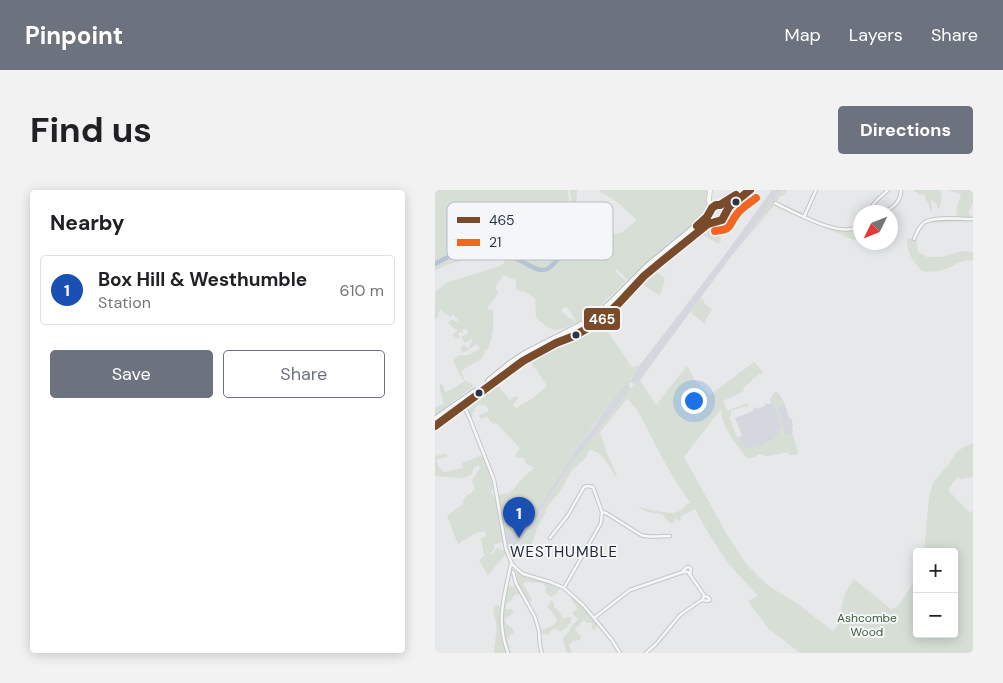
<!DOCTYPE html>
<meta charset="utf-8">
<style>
body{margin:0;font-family:"DM Sans",sans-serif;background:#f2f2f2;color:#202124}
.controls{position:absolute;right:15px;bottom:15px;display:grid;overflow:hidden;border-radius:5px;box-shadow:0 2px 12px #0003}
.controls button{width:45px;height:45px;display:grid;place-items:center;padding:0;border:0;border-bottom:1px solid #e0e0e0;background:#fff;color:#202124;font:25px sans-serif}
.compass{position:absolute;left:418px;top:15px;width:45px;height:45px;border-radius:50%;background:#fff;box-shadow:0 2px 12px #0003;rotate:227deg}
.you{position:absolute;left:258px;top:210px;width:18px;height:18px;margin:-12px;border:4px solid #fff;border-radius:50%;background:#1a73e8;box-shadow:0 0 0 8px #1a73e833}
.badge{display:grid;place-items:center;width:32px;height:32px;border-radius:50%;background:#6c737f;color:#fff;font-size:16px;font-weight:700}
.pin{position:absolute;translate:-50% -41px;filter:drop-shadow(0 1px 2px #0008)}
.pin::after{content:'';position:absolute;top:26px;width:18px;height:15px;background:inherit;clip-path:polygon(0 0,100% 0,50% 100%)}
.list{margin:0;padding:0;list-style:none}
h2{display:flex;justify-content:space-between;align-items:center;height:65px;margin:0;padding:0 20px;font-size:21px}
h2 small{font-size:16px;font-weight:400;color:#757577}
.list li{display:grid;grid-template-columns:32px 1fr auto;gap:15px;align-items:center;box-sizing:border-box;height:70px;margin:0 10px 10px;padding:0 10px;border:1px solid #e0e0e0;border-radius:5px}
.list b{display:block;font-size:19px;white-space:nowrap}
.list p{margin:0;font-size:16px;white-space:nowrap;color:#757577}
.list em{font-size:16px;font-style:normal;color:#757577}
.actions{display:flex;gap:10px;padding:15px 20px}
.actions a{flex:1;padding:11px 0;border:1px solid #6c737f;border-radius:5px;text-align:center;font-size:18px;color:#6c737f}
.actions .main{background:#6c737f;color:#fff}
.map{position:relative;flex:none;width:538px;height:463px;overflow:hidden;border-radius:5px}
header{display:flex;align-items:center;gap:30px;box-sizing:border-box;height:70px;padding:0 25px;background:#6c737f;color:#fff}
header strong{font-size:24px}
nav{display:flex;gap:28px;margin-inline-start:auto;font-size:18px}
.intro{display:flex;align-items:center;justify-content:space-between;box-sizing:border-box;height:120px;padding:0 30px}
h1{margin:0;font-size:35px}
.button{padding:12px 22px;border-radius:5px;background:#6c737f;color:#fff;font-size:18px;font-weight:700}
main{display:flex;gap:30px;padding:0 30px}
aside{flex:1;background:#fff;border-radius:5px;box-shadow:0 2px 12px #0003}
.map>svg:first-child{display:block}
.built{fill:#d4d7dd}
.green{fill:#d6ded6}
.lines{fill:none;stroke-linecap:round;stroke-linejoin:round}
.river{stroke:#b4c4d5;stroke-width:4.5}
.street-casing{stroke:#c4c6c8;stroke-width:4.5}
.secondary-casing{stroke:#c4c6c8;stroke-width:5.5}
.highway-casing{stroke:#b8bbbf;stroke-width:8}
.street{stroke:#f5f6f7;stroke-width:2.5}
.secondary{stroke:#f8f8f8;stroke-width:4}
.highway{stroke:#f8f8f8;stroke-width:6}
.bus-1-casing{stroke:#f4f6f9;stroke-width:11}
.bus-2-casing{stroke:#f4f6f9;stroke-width:11}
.bus-1{stroke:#7a4b2a;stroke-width:8}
.bus-2{stroke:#f26522;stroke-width:8}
.bus-dot{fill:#2b3445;stroke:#f4f6f9;stroke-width:2}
.labels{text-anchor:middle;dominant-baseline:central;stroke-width:4;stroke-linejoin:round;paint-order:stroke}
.park-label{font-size:12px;fill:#3f6138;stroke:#f4f6f9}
.quarter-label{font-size:15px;letter-spacing:1px;fill:#1d2536;stroke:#f4f6f9}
.key{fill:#f4f6f9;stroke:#b8bcc3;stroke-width:1}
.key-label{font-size:14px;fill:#2b3445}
.line-badge{stroke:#f4f6f9;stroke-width:2}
.badge-label{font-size:14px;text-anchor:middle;font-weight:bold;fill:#fff}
</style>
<header>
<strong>Pinpoint</strong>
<nav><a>Map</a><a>Layers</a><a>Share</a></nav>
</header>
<div class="intro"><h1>Find us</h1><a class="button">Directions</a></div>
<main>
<aside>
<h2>Nearby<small></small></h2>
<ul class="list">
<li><span class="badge" style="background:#1a4fb4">1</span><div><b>Box Hill &amp; Westhumble</b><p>Station</p></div><em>610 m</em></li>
</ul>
<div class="actions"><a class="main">Save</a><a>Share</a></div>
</aside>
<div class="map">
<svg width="538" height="463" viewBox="0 0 538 463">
<rect width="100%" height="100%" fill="#e6e8ea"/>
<path class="built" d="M337 0H352L349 5 345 6 341 13 297 65 205 190 201 195 196 192 195 191 205 175 292 62Z
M191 194 196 198 134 278 109 315 110 316 99 332 75 365 71 358 69 339 135 264 138 263 157 239 179 208Z
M340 202H342L345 205 352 220 354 228H356L358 236 357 237 358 242 357 243 363 263 360 265H355L353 262 331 266 324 264 319 267 306 254 304 247 307 245 300 228 318 221 319 217H320L322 219 330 216V213L334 214 336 213 337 207Z"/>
<path class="green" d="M0 0H133C136 23 133 48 122 68L124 71 132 49 134 38 137 18 135 0H142L141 15 142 21 151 25 150 29 171 38 179 44 186 43 202 30C198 27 196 24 193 22 185 13 175 7 165 2V0H274C273 9 274 20 268 26L244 47H243L235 53H233V55L220 65 193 90 188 86 189 85 188 84H187L181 79 180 81 191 91 160 121 142 132 132 117 128 118 126 121 134 128 138 129 141 133C119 143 120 143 101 128L100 108 87 100 86 102 81 99V90L68 85 60 98 63 102C61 109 55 112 52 119L58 120C59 133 58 147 53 159L49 161 50 163 46 169 26 181 30 191 34 192 39 196 0 225V218L9 214 5 201V194L8 195 9 201 11 202 29 192 18 171 24 165C33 167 38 163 45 158L42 154 28 163 25 158 28 155 32 158 36 155 35 154 38 152 36 149 30 153 26 147 34 143 31 138 27 141 28 142 27 143 25 142 23 144 25 148 23 149 17 145 23 140 22 139 21 140 13 133 17 129 21 132 23 130 18 124 15 127 5 120 3 123V127L0 130V102L11 93 65 76 68 74 71 67 63 63H56L11 75 0 81Z
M345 0H352L349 5 345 6 342 11 363 21H367V26C384 34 406 46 425 39L426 45 421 50C414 49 409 45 403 43 381 35 361 26 341 17L339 15 315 43V41Z
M480 0H508L505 1 507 6 504 19H503L501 13 497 10 496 11 497 19 496 21 493 13H492L489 4 484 5 482 2H479Z
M512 0H538V13L534 21V25L538 26V31L494 33 499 31 522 27C520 19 524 12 526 4Z
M283 34 286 37 288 44 285 46 286 51 283 54 268 45 222 82 230 89 225 105 217 101 208 94 207 91 223 77 275 35Z
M472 48 481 49 483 62 492 67H506L527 61 538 62V71C525 69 522 75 511 79 503 82 496 82 487 81 477 70 472 64 472 48Z
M266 108 269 110 268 112 277 120 271 129 270 134 255 122Z
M171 131 173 142 197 177 205 175 195 190 196 192 194 196 191 194C172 216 156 240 138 263V267L122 290 107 314H106L91 335 88 334 81 339 78 345 69 342 63 305 73 303 79 299 84 292 99 278 96 275H92L88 267 83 268 80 266 85 258 61 233 58 234 52 227 47 229 45 228 44 225 51 222V223L54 221 51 215 46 216 44 214 39 219 40 220 37 224 38 226 36 228 33 220 62 195 75 210 77 208 82 206 84 207 78 215 81 218 97 209 112 196 96 172 140 149 160 137 162 138Z
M319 172 328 182 326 185 324 184 308 198 309 201 288 211 292 221 313 213V217L312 218 310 216 296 221V226L294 227 302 247H304C304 248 306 254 307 255 316 263 331 252 339 249 352 233 342 225 335 210L340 202H342L345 205 343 206 346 211 348 210 350 214 343 217C347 226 347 236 351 245L355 243 356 245 358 244 363 263 360 265H355L353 262 331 266 324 264 313 269C303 257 294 246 288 231 286 227 287 223 286 219L249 267 291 343 311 374 326 389 335 397 360 412 398 441C408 434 405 418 409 407 411 401 415 395 419 389L457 420 459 418H461L473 402 482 384V444H519V362H489L494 308 498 292 514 274 520 264 527 258 538 253V287L526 289 522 287 513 300 535 323 538 320V463H365L333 438 313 411 323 406 293 373 272 341 260 319 245 327 246 330 244 331 242 329H240L239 332 236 334 229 327V325L213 322 204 318V317C212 319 235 325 242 322 247 320 251 315 255 312 240 292 228 270 217 248 209 234 204 218 192 209L165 242 172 263 182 286 181 287C174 276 168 261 154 260 152 271 141 274 136 282 131 289 129 297 123 304 119 309 114 314 110 320L111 322 102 338 95 360 88 356 85 359H83L80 365 78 367V370L77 371 75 365 88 349 110 317 109 316 134 278 199 194 201 195 205 190 221 215 251 177H253L259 189 275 205Z
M11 264 12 267 1 270 4 277 9 282 28 278 27 273 48 265 59 299 56 301C63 313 67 338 68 352L58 355 60 358 56 363 58 364 62 358 64 357V360H70L71 364 53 385 44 370 54 362 49 365 46 348 51 346 50 341 41 343 23 354 12 326 29 313 27 311 31 306 40 300 37 290 45 278 44 275 39 277 36 285 28 288 0 286V266Z
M82 380 86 383 115 392 126 397 120 405 116 407 112 404 110 401 111 397 108 393 91 392 88 394 97 409 96 412H94C88 403 80 392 82 380Z
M80 394 86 404 79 405 75 411 71 414V420L77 419 79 422 70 429 71 434 78 439 79 442 72 449 76 463H59C59 451 65 436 58 424L60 415 65 416V438L67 449H69L67 427 72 397 79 396Z
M139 407 163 436 158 440 156 438 158 435 156 432 152 433 149 430 140 439 146 447 145 450 138 451 134 455 137 463H132C129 459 130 453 128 448L134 442 136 437 143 429 137 423 142 419 141 416 136 410Z
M116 410 119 413V417L125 422 128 429 131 427H136V432L131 438 126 441 121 439 116 440 114 445 106 443V440C112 438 119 437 122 430L118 423 111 416 114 415Z"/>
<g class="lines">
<path class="river" d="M0 74C18 63 44 55 64 62 72 64 79 68 86 71 93 74 100 80 108 80 114 80 122 71 125 66"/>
<defs>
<path id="street" d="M340 13C357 21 411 52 426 34
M432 22 442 10 453 0
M449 22C458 18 466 11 466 0
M369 27 381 0
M479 49C482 42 484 36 490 32 500 26 526 29 538 29
M29 216 35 229 59 290 71 359 77 374 82 379 88 384 115 392 129 398 149 416 177 450 185 463
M167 322 171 323 206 345C216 348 225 346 235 346
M115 348 133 325 149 297 153 296 158 297 167 322 166 333 129 398
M248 381 252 377H254L256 379 255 384
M78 382 81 393 100 427 104 441 105 456 107 463
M267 410 273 411 275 410 273 407 269 406
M159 428 195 400 248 382H253L269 405 268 409 245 425 221 454 211 463
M73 463C60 428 70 407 76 373"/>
<path id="secondary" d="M275 20 274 9 275 0"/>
<path id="highway" d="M275 26C274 23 274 22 276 19 279 15 283 16 287 14 294 12 301 5 307 0
M54 191 75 174 90 164 143 137 161 126 175 114 212 77 270 29 274 24
M0 230 40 202
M0 236 88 171 121 153 139 146 165 131 183 114 209 86 227 71 273 34 287 30 294 17 315 0"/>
</defs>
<use href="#street" class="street-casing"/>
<use href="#secondary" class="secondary-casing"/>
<use href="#highway" class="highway-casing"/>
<use href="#street" class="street"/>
<use href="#secondary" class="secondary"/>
<use href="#highway" class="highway"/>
<defs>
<path id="bus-1" d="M262 36 272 27 277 18 281 15H285L301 5
M0 236 88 171 121 153 139 146 165 131 183 114 209 86 227 71 273 34 287 30 294 17 315 0"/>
<path id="bus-2" d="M280 41C299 39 292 36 302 24 306 18 315 13 321 8"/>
</defs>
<use href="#bus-1" class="bus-1-casing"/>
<use href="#bus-2" class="bus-2-casing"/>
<use href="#bus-1" class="bus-1"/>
<use href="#bus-2" class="bus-2"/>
</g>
<g class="bus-dot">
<circle cx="301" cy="12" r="4.5"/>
<circle cx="141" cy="145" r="4.5"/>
<circle cx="44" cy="203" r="4.5"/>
</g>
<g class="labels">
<g class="park-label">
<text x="432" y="428">Ashcombe<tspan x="432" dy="14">Wood</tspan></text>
</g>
<g class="quarter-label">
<text x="129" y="362">WESTHUMBLE</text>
</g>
</g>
<rect x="12" y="12" width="166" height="58" rx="8" class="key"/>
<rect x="22" y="27" width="23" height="6" fill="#7a4b2a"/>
<rect x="22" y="49" width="23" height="7" fill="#f26522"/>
<g class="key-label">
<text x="54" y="35">465</text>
<text x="54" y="57">21</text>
</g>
<rect class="line-badge" x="148" y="117" width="38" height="24" rx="5" fill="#7a4b2a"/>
<g class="badge-label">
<text x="167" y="134">465</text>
</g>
</svg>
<div class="controls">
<button>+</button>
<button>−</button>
</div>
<svg class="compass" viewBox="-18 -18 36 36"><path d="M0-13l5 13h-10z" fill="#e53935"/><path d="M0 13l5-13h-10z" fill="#757577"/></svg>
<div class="you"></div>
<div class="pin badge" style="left:84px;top:348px;background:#1a4fb4">1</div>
</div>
</main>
